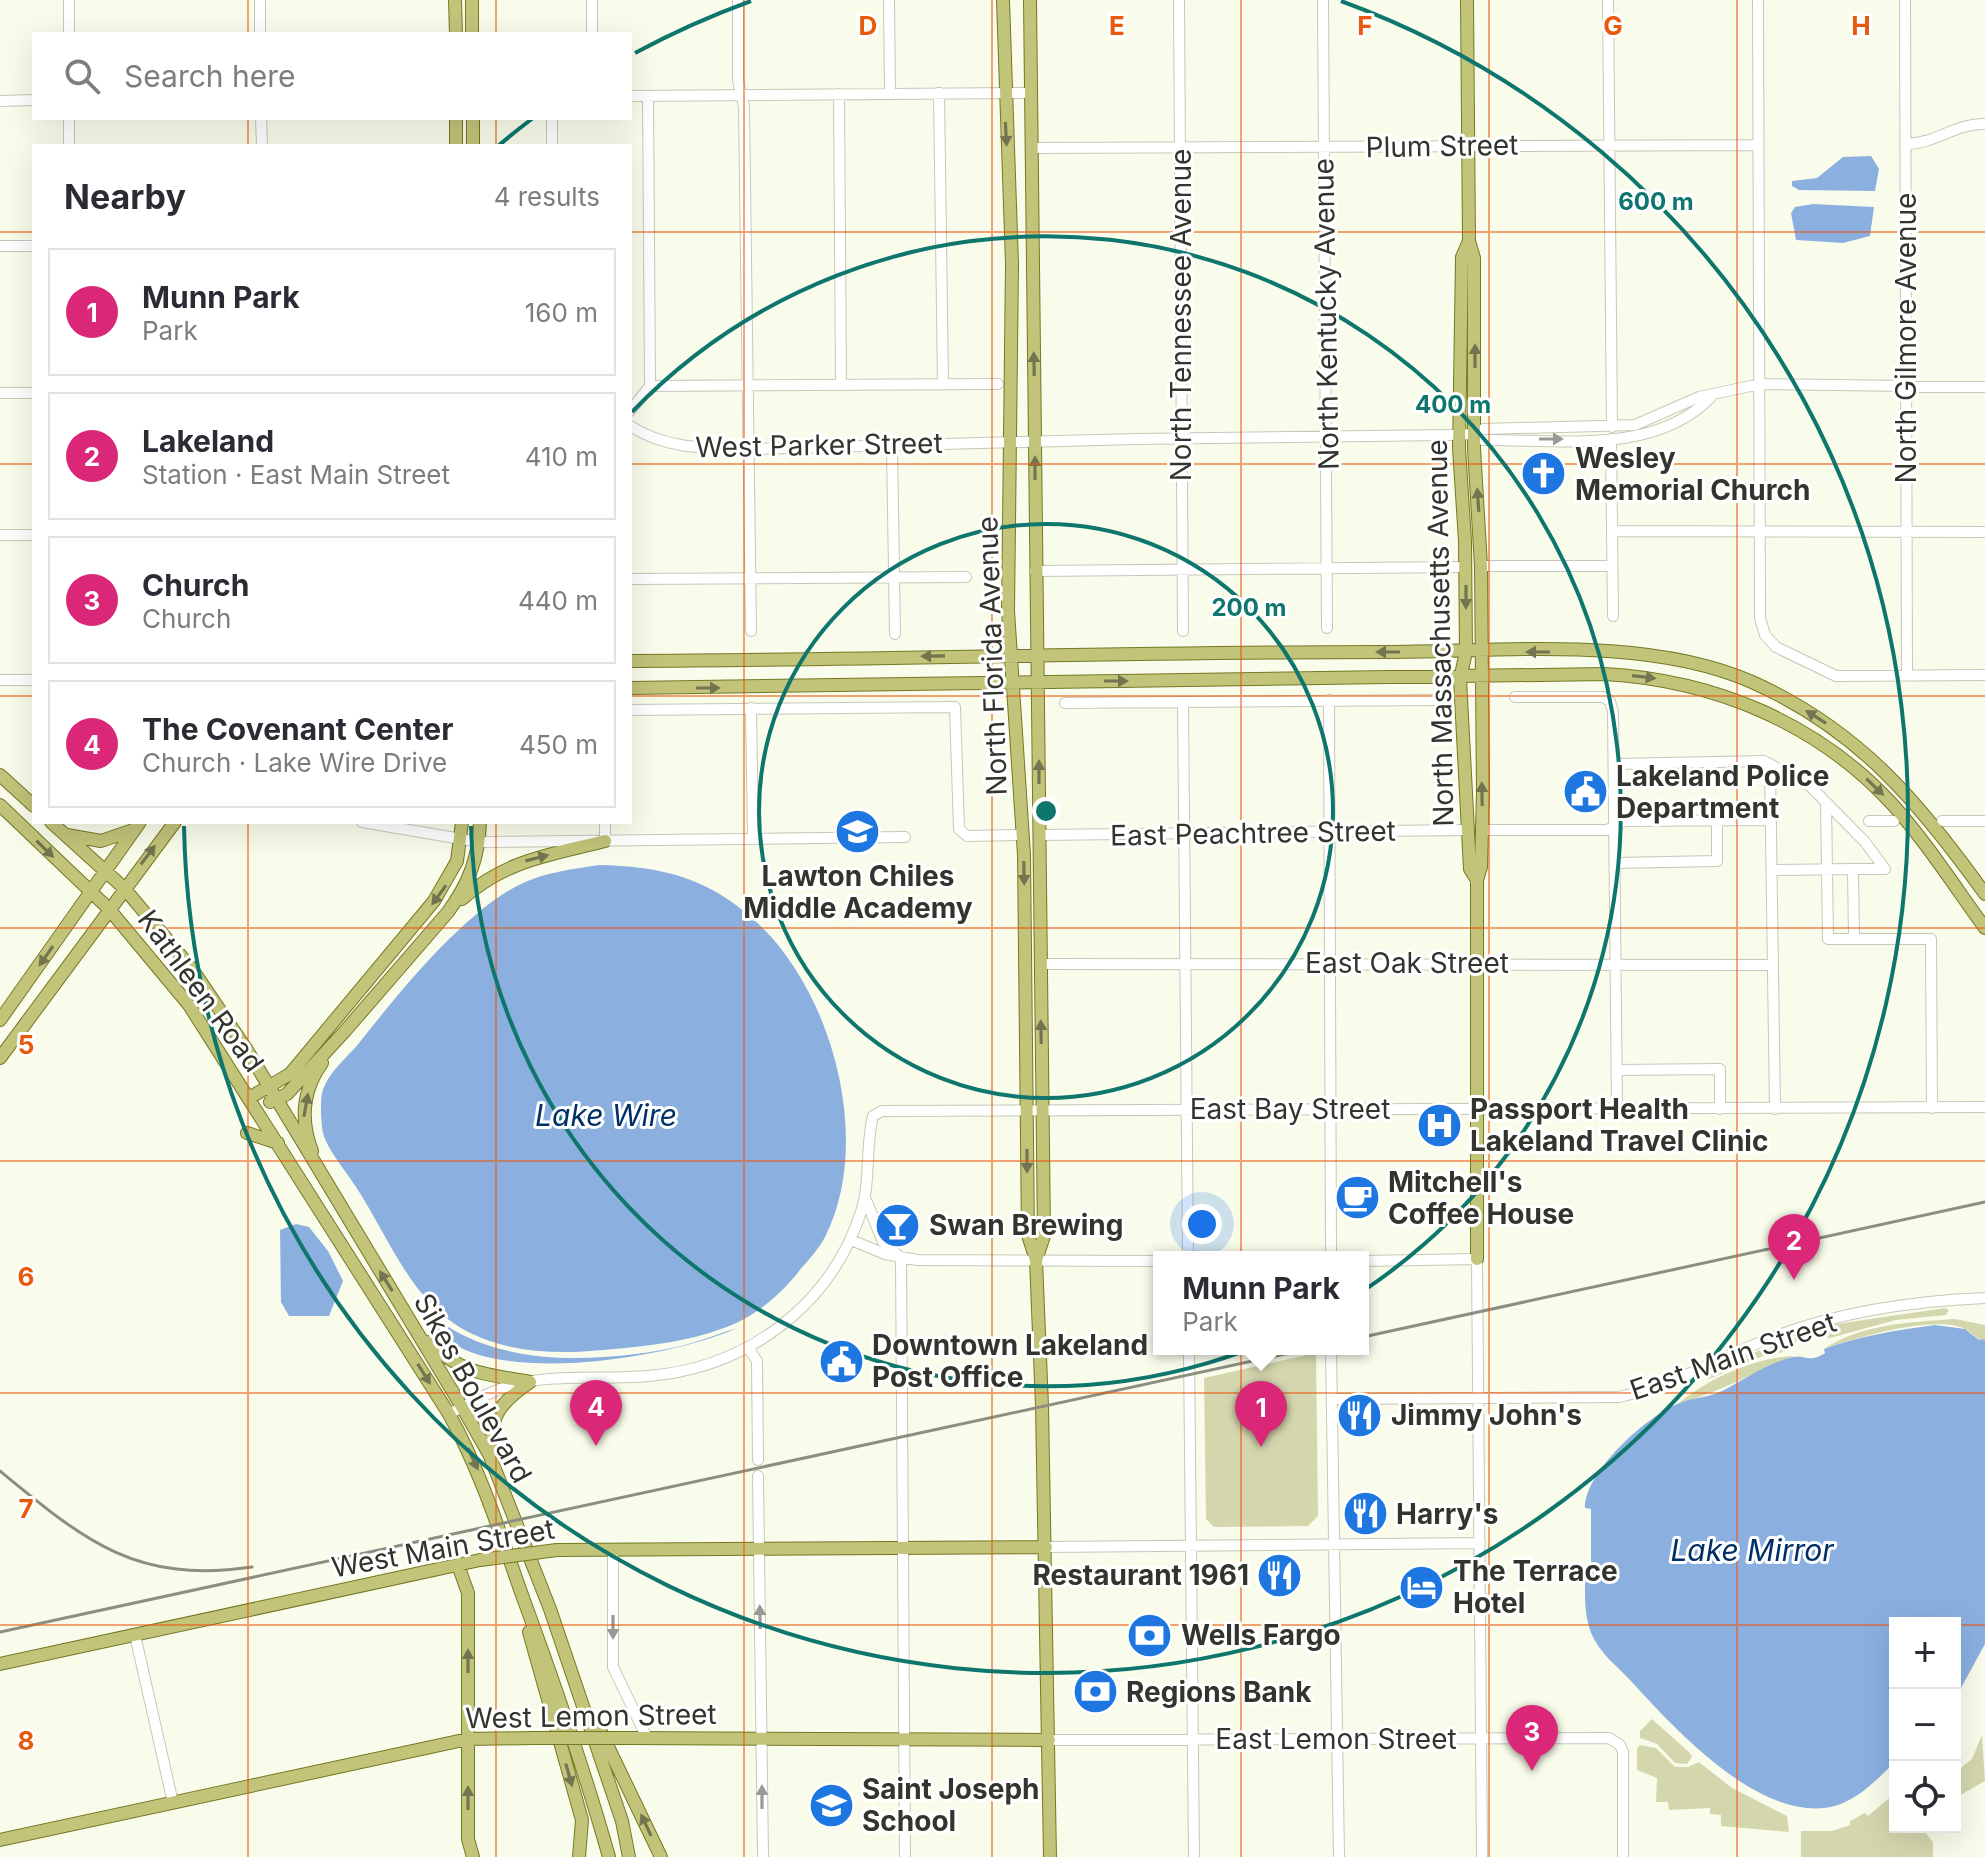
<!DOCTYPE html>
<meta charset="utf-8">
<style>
body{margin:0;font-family:Inter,sans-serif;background:#f2f2f3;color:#2b2b33}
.controls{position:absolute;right:24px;bottom:24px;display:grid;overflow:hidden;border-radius:0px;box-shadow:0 8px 32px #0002}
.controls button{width:72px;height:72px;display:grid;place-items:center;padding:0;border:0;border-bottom:2px solid #e1e1e2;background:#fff;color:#2b2b33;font:40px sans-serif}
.you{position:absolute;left:1202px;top:1224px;width:28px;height:28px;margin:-20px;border:6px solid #fff;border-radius:50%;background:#1a73e8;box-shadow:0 0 0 12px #1a73e833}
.badge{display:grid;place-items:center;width:52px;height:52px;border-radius:50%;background:#db2777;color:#fff;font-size:26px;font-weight:700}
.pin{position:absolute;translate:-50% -66px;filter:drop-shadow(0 2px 4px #0008)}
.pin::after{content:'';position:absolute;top:42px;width:28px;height:24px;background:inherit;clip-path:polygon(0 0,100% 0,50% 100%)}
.popup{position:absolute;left:1153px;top:1251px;width:216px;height:104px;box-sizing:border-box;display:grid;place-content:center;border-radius:0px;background:#fff;filter:drop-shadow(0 2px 6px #0005);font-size:26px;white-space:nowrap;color:#7c7c81}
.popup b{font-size:30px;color:#2b2b33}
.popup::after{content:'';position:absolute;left:50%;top:100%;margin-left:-16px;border:16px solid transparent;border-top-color:#fff}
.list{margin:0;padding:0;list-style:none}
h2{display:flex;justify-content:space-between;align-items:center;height:104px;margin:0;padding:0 32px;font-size:34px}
h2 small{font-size:26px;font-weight:400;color:#7c7c81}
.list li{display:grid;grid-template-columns:52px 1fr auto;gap:24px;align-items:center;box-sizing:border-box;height:128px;margin:0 16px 16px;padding:0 16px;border:2px solid #e1e1e2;border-radius:0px}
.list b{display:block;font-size:30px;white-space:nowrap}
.list p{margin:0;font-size:26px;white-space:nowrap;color:#7c7c81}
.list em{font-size:26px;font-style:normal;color:#7c7c81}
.icon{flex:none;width:44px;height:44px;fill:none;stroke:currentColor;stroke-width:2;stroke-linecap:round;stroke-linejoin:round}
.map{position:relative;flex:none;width:1985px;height:1857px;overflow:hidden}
.search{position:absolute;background:#fff;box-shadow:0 8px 32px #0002;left:32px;top:32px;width:600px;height:88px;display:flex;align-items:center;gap:20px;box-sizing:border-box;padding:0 28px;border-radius:0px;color:#7c7c81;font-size:30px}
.panel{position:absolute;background:#fff;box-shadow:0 8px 32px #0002;left:32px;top:144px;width:600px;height:680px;border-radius:0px}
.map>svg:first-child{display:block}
.green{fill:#d4d7ae}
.water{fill:#8bb0e0}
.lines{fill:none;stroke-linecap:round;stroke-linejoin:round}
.minor-casing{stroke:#c6c8b8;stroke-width:12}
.major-casing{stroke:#757825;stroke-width:14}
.minor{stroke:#fff;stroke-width:10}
.major{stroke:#c2c47a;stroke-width:12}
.rail{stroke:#8c8e82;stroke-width:3}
.major-bridge-casing{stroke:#757825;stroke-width:14;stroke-linecap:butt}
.major-bridge{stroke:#c2c47a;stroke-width:12}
.oneway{fill:#737550}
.oneway2{fill:#999a96}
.grid{fill:none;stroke:#e8590c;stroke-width:2;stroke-opacity:0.55}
.ring{fill:none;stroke:#0f766e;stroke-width:4}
.labels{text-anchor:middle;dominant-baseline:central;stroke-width:6;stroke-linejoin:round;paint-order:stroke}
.street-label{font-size:28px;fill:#33342d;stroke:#fff}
.poi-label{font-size:28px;font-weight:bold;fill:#33342d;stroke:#fff;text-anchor:start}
.water-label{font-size:30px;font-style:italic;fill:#002f67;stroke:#fff}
.grid-label{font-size:26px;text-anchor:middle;font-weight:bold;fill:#e8590c;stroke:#fff;stroke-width:6;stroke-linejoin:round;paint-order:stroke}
.centre{fill:#0f766e;stroke:#fff;stroke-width:4}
.ring-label{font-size:24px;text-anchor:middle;font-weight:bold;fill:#0f766e;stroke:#fff;stroke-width:6;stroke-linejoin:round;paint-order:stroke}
</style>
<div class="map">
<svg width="1985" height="1857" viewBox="0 0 1985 1857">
<rect width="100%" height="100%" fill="#fafceb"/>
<path class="green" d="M1945 1308 1949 1310 1946 1315 1896 1320 1830 1338 1809 1333 1830 1325Z
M1955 1319 1985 1325V1339L1980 1340C1975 1337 1970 1331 1965 1329 1935 1314 1854 1338 1824 1349 1861 1324 1911 1322 1955 1319Z
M1803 1334 1789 1351 1763 1356 1709 1379 1698 1374Z
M1316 1353 1318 1516 1308 1526 1214 1527 1206 1519 1204 1378Z
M1794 1356C1754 1372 1719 1393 1678 1404 1706 1379 1757 1357 1794 1356Z
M1652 1719 1690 1753 1692 1757 1687 1764 1675 1763 1657 1744 1640 1738V1731Z
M1982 1735 1985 1781 1955 1798V1773L1972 1759Z
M1640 1745 1656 1748 1675 1767H1688L1699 1762 1732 1788 1787 1816 1789 1832 1721 1826V1815L1710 1814V1808L1669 1810 1668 1802H1656L1657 1778 1637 1770V1749Z
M1894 1794 1895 1827H1921L1933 1842V1857H1801V1831H1832L1850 1825V1821L1865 1813 1868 1816Z"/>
<path class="water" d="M1871 156 1879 169 1875 191 1799 190 1792 186V181L1817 178 1843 157Z
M1813 204 1874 207 1870 236 1843 243 1796 240 1791 213 1795 207Z
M599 865C659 866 706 877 752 918 832 987 874 1141 825 1237 818 1251 805 1263 796 1275 780 1294 758 1314 734 1324 692 1342 648 1346 603 1350 543 1356 477 1351 433 1306 401 1274 381 1225 356 1187 346 1171 328 1151 323 1133 321 1123 320 1102 322 1093 328 1072 346 1059 359 1043 398 994 466 909 523 883 547 872 573 869 599 865Z
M296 1224 309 1227 328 1251 343 1281 329 1316H289L281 1302 280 1230Z
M421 1301C429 1309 437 1320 447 1326 509 1366 597 1362 667 1349 691 1345 714 1335 737 1328 673 1357 510 1384 449 1341 438 1334 429 1312 421 1301Z
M1935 1325 1965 1329 1979 1340 1985 1339V1644L1955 1699V1623H1895V1762C1875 1781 1854 1805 1824 1808 1753 1815 1674 1728 1630 1680 1617 1666 1603 1656 1594 1639 1584 1620 1585 1599 1585 1578H1591V1509L1585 1508C1585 1472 1644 1419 1675 1405 1689 1398 1707 1398 1722 1391 1745 1379 1767 1363 1793 1357 1805 1354 1808 1364 1825 1353L1824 1349C1859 1336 1898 1330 1935 1325Z"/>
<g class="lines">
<defs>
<path id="minor" d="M69 0V34
M260 0V34
M592 0V34
M738 0V80L744 107 751 631
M889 0 890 94
M1179 0 1183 631
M1323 0 1327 628
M1608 0 1612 427
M1758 0 1760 618 1765 635 1776 647 1836 676 1985 675
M1905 0 1907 675
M939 93 943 384
M839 94 841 384
M630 96 1031 93
M648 96 650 386
M0 101 34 100
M69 118V146
M261 118 262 146
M552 118V146
M1906 144C1935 144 1956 123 1985 124
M1032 148 1756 145
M0 246H34
M650 386 998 384
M0 393H34
M630 411 650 386
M630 426C668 450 707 448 750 449L1137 439 1448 435 1474 434 1483 429 1635 425 1699 397 1760 384 1985 387
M1474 434 1483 440C1556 439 1653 456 1710 398
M1611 439 1613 616
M892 447 895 634
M1612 531 1985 532
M0 535H34
M1481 566H1612
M1035 571 1466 567
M630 579 966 577
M0 680H34
M1515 697H1603L1610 701 1613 712 1617 1110
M1329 700 1331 1257
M1183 702 1188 1257
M1065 703 1438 700
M751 708 753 837
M630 710 955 707 959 829 967 836 1023 835
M1614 764 1764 761 1810 786 1865 842 1885 869H1853L1854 939H1931L1932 1108
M1770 764 1775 1109
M1826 802 1828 939H1854
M1869 821H1894
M1942 821H1985
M362 822 479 842 905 837
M1482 830H1607L1625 821 1771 820
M1039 835 1468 830
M605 841V822
M1615 863 1717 861V821
M1772 870 1853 869
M1040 964 1773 965
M1617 1070 1720 1069V1109
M866 1200 883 1242 900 1257
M851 1240 885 1254 917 1260 1159 1261
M901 1258 905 1857
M1363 1261 1477 1259 1482 1857
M749 1349 757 1361 758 1460
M1189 1349 1194 1857
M1331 1349 1339 1857
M1332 1399 1619 1397C1671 1386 1718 1359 1768 1339 1837 1312 1911 1301 1985 1298
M449 1414C468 1404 488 1392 509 1386 553 1373 603 1380 648 1376 746 1368 830 1307 861 1212 871 1181 865 1148 873 1116L882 1111 1985 1107
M758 1476 763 1857
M1046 1547 1480 1543
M613 1549V1667L647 1738
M135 1635 173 1803
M1049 1740 1609 1738 1620 1745 1623 1752V1857"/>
<path id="major" d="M455 0 456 34
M472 0V34
M1003 0 1012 264 1008 611 1024 855 1028 1235 1036 1260 1042 1406 1050 1857
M1030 0 1044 1236 1036 1260
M1467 0 1469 241 1474 258V448L1481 566 1483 793 1481 867 1477 880V1259
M473 118V146
M456 146V118
M1469 241 1462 257 1459 448 1465 541 1466 652 1460 679 1470 869 1477 880
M630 661C882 660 1134 652 1385 652 1500 652 1646 635 1752 682 1858 729 1919 802 1985 894
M630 688 1604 674C1714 680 1818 723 1893 805 1927 843 1955 887 1985 928
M0 775 34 806
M0 805 109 909 189 1005 449 1414C481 1472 500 1533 522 1595 554 1682 584 1768 609 1857
M51 822 124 888 192 969 247 1050 462 1407 489 1454 550 1609 622 1821 629 1857
M67 835 101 841 133 830
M462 899C506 860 550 855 605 841
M0 1020 140 822
M0 1058 175 822
M249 1098 290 1074 434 901 457 861 462 822
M270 1102 287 1094 345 1031 448 912C469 883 479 857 480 822
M247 1133 278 1143
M312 1151C300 1120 302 1091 322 1063
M429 1342C462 1375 487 1374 530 1382
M493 1454C487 1417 501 1402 530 1382
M557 1550 1046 1547
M458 1565 468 1593V1839L473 1857
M529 1632 582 1820 579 1857
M0 1664 480 1560
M600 1730 661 1857
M631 1738 1049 1740
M0 1840 468 1739 533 1738"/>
</defs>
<use href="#minor" class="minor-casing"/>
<use href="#major" class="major-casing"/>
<use href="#minor" class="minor"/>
<use href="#major" class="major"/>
<path class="rail" d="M1363 1337 1985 1202
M0 1471C85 1541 136 1584 252 1567
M0 1632 1308 1349"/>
<defs>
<path id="major-bridge" d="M480 1560 557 1550
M533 1738H631"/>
</defs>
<use href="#major-bridge" class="major-bridge-casing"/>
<use href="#major-bridge" class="major-bridge"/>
</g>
<defs><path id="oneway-solid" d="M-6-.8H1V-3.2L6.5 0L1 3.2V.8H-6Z" transform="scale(2)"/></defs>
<g class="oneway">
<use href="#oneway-solid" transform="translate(1006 134) rotate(87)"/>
<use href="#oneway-solid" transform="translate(1475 356) rotate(-90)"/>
<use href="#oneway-solid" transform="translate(1034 364) rotate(-91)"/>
<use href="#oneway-solid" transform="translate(1035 468) rotate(-90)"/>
<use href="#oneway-solid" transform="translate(1478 500) rotate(-94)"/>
<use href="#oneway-solid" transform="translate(1466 597) rotate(90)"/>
<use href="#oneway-solid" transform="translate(1388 652) rotate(180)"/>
<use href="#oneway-solid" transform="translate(1538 652) rotate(180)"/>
<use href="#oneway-solid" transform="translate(933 656) rotate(179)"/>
<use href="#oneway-solid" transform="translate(1644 677) rotate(7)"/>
<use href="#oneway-solid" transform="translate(1116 681)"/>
<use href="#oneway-solid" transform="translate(708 688)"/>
<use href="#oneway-solid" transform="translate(1816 717) rotate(-148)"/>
<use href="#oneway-solid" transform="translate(1039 772) rotate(-90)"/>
<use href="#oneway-solid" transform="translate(1875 787) rotate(44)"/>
<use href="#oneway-solid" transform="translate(1482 794) rotate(-91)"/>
<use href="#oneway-solid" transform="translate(45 849) rotate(44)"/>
<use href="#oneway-solid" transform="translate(148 855) rotate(-53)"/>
<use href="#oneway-solid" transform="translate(537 858) rotate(-14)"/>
<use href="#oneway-solid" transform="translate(1024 873) rotate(89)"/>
<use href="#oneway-solid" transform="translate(439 895) rotate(126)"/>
<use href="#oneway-solid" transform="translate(46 956) rotate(125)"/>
<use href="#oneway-solid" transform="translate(1041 1032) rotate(-91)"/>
<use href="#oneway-solid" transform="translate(306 1105) rotate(-80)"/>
<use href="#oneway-solid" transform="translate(1027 1161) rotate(90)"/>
<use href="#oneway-solid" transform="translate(386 1281) rotate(-122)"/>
<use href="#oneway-solid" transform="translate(424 1374) rotate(58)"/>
<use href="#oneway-solid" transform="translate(473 1459) rotate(65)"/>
<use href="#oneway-solid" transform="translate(468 1661) rotate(-90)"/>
<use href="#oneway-solid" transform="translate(569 1775) rotate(74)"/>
<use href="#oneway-solid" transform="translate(468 1798) rotate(-90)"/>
<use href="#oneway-solid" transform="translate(646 1825) rotate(-115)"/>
</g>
<g class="oneway2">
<use href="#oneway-solid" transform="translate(1551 439)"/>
<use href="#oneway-solid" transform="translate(760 1617) rotate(-91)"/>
<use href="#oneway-solid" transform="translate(613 1627) rotate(90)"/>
<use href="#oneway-solid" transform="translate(762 1797) rotate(-90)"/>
</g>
<path class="grid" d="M248 0V34M496 0V34M744 0V1857M992 0V1857M1241 0V1857M1489 0V1857M1737 0V1857M248 118V146M496 118V146M0 232H34M630 232H1985M0 464H34M630 464H1985M0 696H34M630 696H1985M248 822V1857M496 822V1857M0 928H1985M0 1161H1985M0 1393H1985M0 1625H1895M1955 1625H1985"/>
<g class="ring">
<circle cx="1046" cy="811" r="287"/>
<path d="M632 412A575 575 0 1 1 471 826"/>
<path d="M498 146A862 862 0 0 1 533 118M635 53A862 862 0 0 1 751 1M1341 1A862 862 0 1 1 184 826"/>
</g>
<defs>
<symbol id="church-disc" viewBox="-11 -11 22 22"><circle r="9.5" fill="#1e77e1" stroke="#fff"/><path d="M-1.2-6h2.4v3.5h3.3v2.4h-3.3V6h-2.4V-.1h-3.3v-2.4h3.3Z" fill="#fff"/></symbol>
<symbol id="civic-disc" viewBox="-11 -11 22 22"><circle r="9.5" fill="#1e77e1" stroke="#fff"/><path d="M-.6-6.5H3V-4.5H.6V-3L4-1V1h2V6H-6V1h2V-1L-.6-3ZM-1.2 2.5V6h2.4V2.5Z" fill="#fff"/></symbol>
<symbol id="school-disc" viewBox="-11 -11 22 22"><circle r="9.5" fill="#1e77e1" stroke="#fff"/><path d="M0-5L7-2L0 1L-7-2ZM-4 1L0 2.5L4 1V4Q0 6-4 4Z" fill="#fff"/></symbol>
<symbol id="hospital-disc" viewBox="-11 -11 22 22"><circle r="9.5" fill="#1e77e1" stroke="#fff"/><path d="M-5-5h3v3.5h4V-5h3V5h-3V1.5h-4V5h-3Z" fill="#fff"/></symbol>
<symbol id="cafe-disc" viewBox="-11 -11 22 22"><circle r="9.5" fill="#1e77e1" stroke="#fff"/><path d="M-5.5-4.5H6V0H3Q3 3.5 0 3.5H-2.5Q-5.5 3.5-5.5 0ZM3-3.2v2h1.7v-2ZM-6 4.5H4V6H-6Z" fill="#fff"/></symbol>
<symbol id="bar-disc" viewBox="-11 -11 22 22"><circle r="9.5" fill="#1e77e1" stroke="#fff"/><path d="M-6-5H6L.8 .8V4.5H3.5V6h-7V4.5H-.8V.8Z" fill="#fff"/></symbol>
<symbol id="restaurant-disc" viewBox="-11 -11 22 22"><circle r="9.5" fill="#1e77e1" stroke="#fff"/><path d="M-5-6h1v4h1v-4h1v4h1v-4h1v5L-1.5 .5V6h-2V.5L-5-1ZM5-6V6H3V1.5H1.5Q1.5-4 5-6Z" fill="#fff"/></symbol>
<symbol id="hotel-disc" viewBox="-11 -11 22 22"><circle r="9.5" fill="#1e77e1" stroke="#fff"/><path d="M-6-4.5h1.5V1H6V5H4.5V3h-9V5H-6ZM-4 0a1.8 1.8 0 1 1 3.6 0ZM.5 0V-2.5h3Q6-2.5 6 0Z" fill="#fff"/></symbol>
<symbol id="bank-disc" viewBox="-11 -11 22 22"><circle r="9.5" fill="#1e77e1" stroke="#fff"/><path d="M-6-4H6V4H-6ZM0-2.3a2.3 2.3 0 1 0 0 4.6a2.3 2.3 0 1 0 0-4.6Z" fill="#fff"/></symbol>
</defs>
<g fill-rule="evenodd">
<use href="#church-disc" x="1518" y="448" width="51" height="51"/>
<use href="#civic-disc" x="1560" y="766" width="51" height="51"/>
<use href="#school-disc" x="832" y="806" width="51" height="51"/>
<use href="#hospital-disc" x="1414" y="1100" width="51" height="51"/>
<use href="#cafe-disc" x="1332" y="1172" width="51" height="51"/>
<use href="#bar-disc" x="872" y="1200" width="51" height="51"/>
<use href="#civic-disc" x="816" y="1336" width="51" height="51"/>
<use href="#restaurant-disc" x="1334" y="1390" width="51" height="51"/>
<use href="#restaurant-disc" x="1340" y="1488" width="51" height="51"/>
<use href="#restaurant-disc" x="1254" y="1550" width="51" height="51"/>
<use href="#hotel-disc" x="1396" y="1562" width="51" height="51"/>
<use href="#bank-disc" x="1124" y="1610" width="51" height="51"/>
<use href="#bank-disc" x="1070" y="1666" width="51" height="51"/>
<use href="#school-disc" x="806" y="1780" width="51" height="51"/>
</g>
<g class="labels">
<g class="street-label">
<text transform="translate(1442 146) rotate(-1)">Plum Street</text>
<text transform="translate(1326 314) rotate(-91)">North Kentucky Avenue</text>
<text transform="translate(1181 315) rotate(-90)">North Tennessee Avenue</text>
<text transform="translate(1906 338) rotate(-90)">North Gilmore Avenue</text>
<text transform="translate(819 445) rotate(-1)">West Parker Street</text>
<text transform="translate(1440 633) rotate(-91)">North Massachusetts Avenue</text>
<text transform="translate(992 656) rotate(-92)">North Florida Avenue</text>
<text transform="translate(1253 833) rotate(-1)">East Peachtree Street</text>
<text x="1407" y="963">East Oak Street</text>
<text transform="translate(201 991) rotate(54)">Kathleen Road</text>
<text x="1290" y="1109">East Bay Street</text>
<text transform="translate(1733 1356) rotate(-19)">East Main Street</text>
<text transform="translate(473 1388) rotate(61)">Sikes Boulevard</text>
<text transform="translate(443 1548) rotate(-10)">West Main Street</text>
<text transform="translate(591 1716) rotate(-1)">West Lemon Street</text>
<text x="1336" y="1739">East Lemon Street</text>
</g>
<g class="poi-label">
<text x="1575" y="458">Wesley<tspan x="1575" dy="32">Memorial Church</tspan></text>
<text x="1616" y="776">Lakeland Police<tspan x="1616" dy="32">Department</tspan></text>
<text x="858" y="876" text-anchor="middle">Lawton Chiles<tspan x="858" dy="32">Middle Academy</tspan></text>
<text x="1470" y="1109">Passport Health<tspan x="1470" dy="32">Lakeland Travel Clinic</tspan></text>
<text x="1388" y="1182">Mitchell's<tspan x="1388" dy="32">Coffee House</tspan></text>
<text x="929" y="1225">Swan Brewing</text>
<text x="872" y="1345">Downtown Lakeland<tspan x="872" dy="32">Post Office</tspan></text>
<text x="1391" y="1415">Jimmy John's</text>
<text x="1396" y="1514">Harry's</text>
<text x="1453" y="1571">The Terrace<tspan x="1453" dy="32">Hotel</tspan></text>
<text x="1249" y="1575" text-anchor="end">Restaurant 1961</text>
<text x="1181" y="1635">Wells Fargo</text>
<text x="1126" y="1692">Regions Bank</text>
<text x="862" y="1789">Saint Joseph<tspan x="862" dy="32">School</tspan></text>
</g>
<g class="water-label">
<text x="606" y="1115">Lake Wire</text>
<text x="1752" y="1550">Lake Mirror</text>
</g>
</g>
<g class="grid-label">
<text x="868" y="35">D</text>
<text x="1117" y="35">E</text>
<text x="1365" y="35">F</text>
<text x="1613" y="35">G</text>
<text x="1861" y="35">H</text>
<text x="26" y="1054">5</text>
<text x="26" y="1286">6</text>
<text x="26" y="1518">7</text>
<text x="26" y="1750">8</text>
</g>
<circle cx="1046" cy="811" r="12" class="centre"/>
<g class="ring-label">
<text x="1656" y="210">600 m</text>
<text x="1453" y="413">400 m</text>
<text x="1249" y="616">200 m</text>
</g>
</svg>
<div class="controls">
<button>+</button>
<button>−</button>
<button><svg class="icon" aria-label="locate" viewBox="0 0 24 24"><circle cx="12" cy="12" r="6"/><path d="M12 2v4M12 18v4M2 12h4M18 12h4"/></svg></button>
</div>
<div class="you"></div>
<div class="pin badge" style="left:1261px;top:1447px">1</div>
<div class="popup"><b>Munn Park</b>Park</div>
<div class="pin badge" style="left:1794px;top:1280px">2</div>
<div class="pin badge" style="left:1532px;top:1771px">3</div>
<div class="pin badge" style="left:596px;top:1446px">4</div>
<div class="search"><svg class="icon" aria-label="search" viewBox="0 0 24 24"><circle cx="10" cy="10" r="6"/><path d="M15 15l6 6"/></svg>Search here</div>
<section class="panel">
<h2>Nearby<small>4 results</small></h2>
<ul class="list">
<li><span class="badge">1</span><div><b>Munn Park</b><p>Park</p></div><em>160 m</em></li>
<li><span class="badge">2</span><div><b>Lakeland</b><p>Station · East Main Street</p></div><em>410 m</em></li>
<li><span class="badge">3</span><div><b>Church</b><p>Church</p></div><em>440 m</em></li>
<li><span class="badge">4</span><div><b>The Covenant Center</b><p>Church · Lake Wire Drive</p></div><em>450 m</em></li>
</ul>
</section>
</div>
